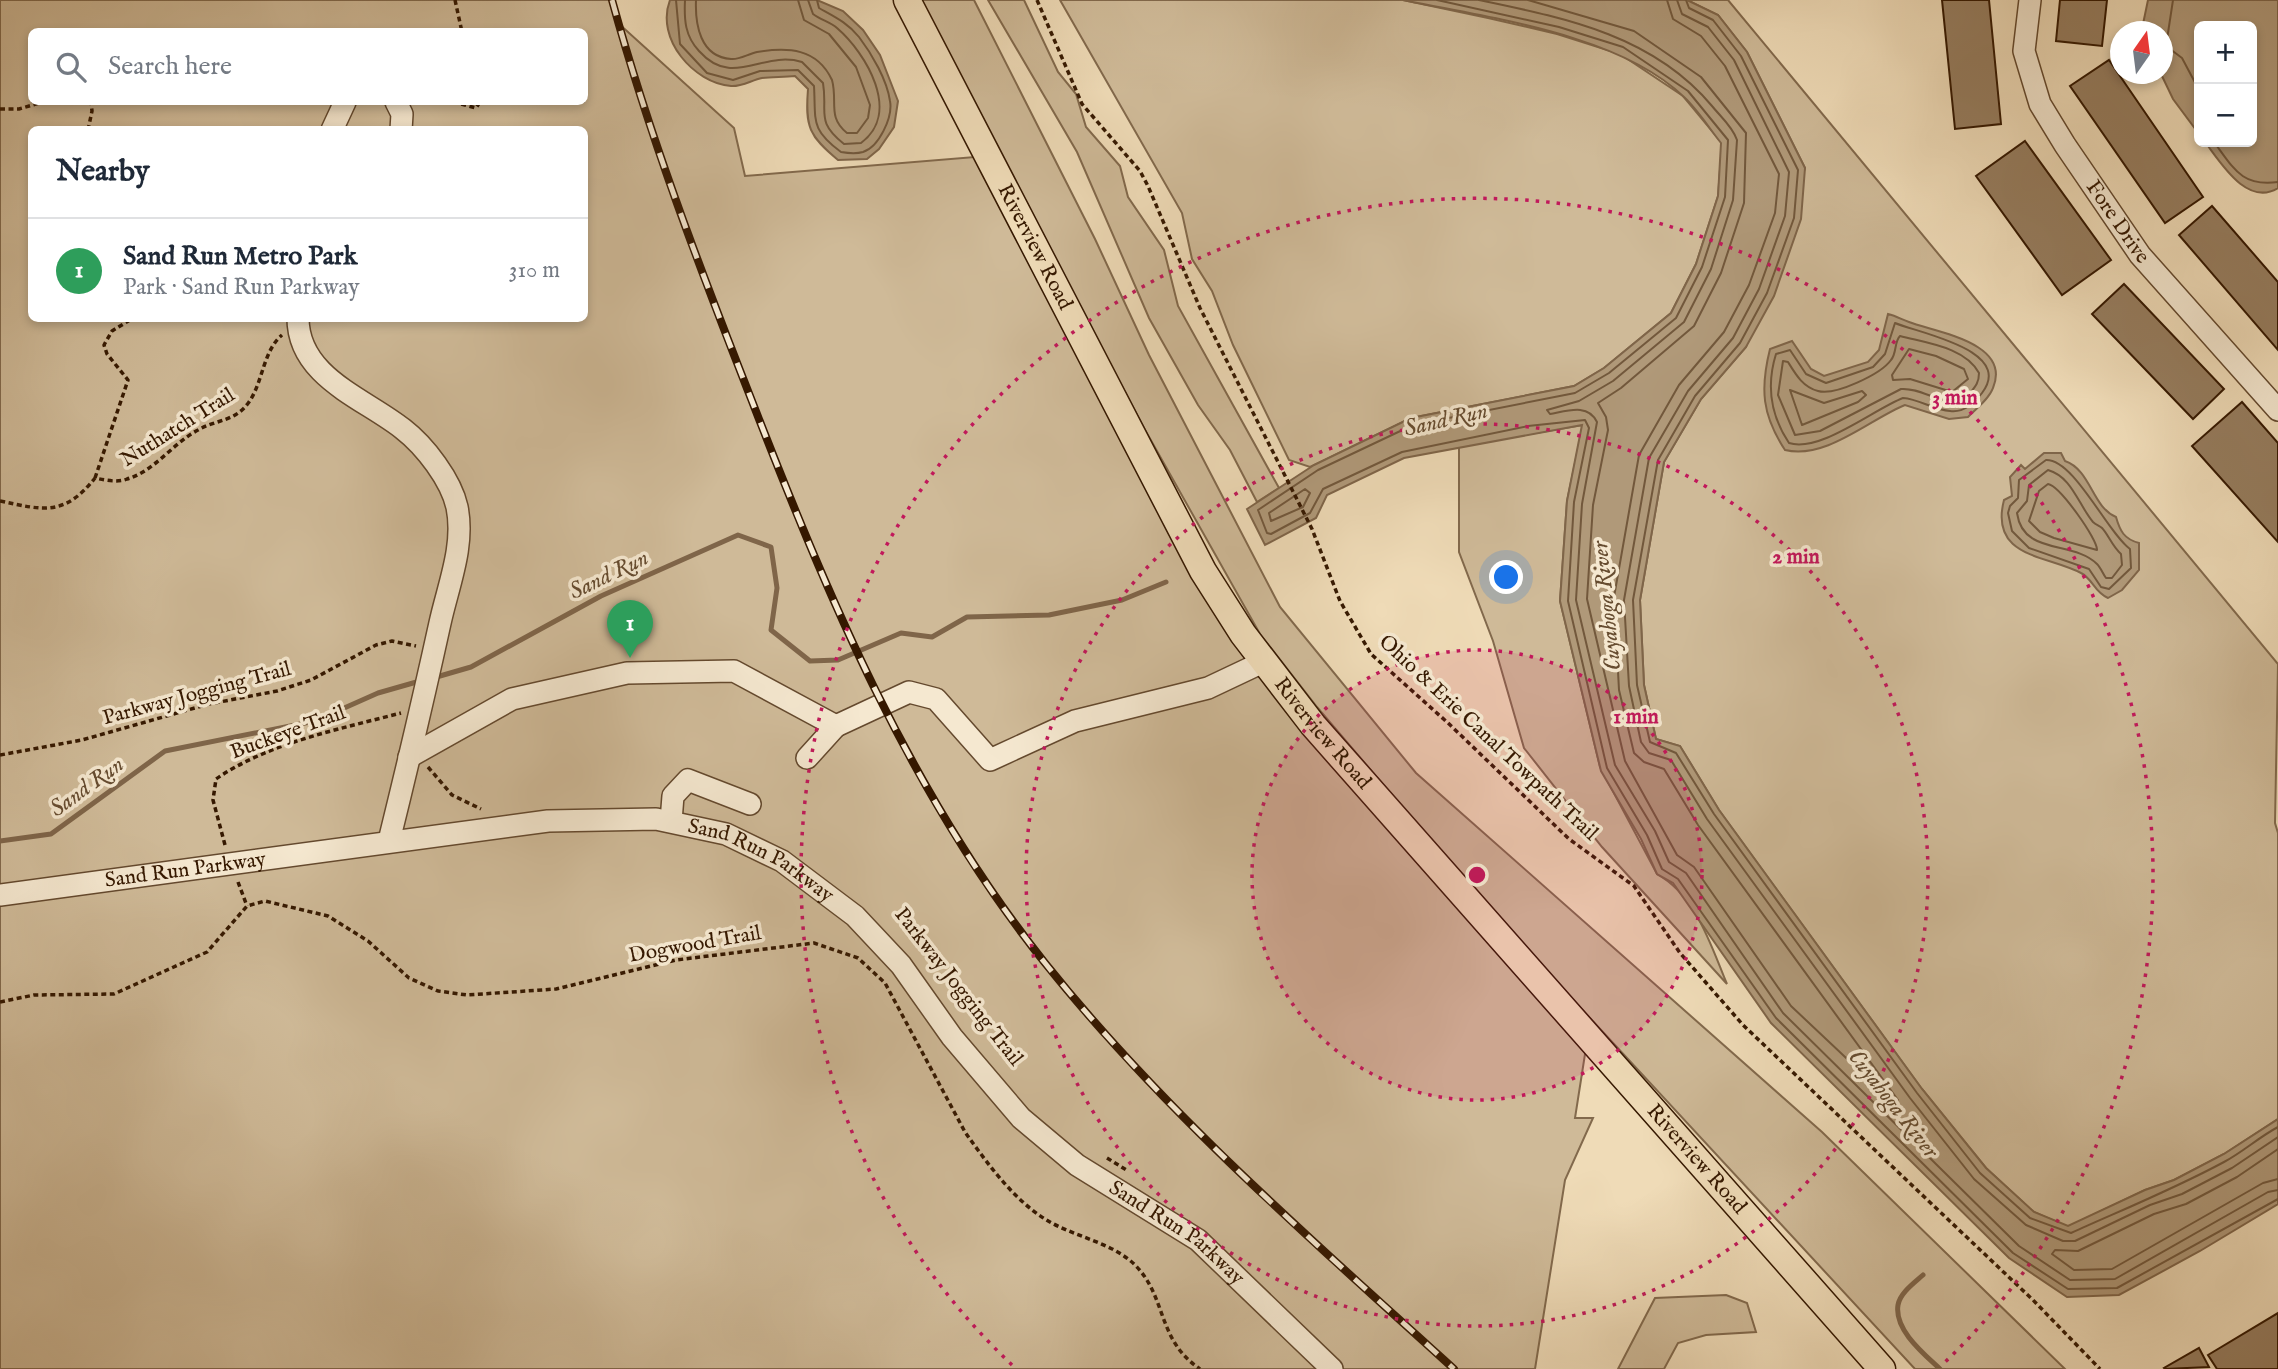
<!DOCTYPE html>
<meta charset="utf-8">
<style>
body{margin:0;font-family:"IM FELL English",serif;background:#f2f2f3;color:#1f2937}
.controls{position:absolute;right:21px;top:21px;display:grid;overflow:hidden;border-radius:10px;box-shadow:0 4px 10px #0003}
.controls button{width:63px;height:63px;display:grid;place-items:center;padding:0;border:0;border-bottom:2px solid #e0e1e3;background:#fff;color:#1f2937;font:35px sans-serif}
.compass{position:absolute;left:2110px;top:21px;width:63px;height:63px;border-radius:50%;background:#fff;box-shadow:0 4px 10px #0003;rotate:14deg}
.you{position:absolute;left:1507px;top:578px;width:24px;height:24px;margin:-18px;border:5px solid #fff;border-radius:50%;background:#1a73e8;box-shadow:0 0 0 10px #1a73e833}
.badge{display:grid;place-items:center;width:46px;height:46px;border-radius:50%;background:#b45309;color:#fff;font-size:23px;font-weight:700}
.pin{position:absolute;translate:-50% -58px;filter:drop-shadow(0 2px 4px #0008)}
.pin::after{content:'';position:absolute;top:37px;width:24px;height:21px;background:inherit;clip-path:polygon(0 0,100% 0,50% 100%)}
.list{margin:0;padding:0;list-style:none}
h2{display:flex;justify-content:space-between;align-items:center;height:91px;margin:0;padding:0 28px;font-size:30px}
h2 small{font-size:23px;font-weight:400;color:#747a83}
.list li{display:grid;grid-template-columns:46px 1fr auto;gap:21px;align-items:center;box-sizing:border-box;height:105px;padding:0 28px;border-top:2px solid #e0e1e3}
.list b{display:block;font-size:26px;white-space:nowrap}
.list p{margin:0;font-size:23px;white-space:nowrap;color:#747a83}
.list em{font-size:23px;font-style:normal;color:#747a83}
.icon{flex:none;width:38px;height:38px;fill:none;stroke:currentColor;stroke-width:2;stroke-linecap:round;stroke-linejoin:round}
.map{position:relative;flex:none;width:2278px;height:1369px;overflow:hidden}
.search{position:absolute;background:#fff;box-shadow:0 4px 10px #0003;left:28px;top:28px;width:560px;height:77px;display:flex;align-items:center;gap:18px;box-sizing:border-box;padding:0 24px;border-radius:10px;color:#747a83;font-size:26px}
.panel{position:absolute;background:#fff;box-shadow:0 4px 10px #0003;left:28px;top:126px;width:560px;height:196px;border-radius:10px}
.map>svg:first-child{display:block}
.green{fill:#cfba98;stroke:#82694c;stroke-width:2;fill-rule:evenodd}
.water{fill:#b09979;stroke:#7f6549;stroke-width:2}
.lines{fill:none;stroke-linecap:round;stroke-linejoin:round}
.shore{stroke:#72583c;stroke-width:2}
.stream{stroke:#7f6549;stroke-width:5}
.building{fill:#967d5f;stroke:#351800;stroke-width:2}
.minor-casing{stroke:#64492e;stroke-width:24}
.major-casing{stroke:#351800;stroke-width:29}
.path{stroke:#351800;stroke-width:3.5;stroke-dasharray:5 3.5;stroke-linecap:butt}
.minor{stroke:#f5e8d0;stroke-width:21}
.major{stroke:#efdbb7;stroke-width:26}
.rail-casing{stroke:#351800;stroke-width:8}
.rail{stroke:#f5e8d0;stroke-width:5;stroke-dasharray:16;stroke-linecap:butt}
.ring{fill:none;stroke:#c2185b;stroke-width:3.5;stroke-dasharray:3.5 7}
.labels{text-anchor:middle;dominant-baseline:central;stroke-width:7;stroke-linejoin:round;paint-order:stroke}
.street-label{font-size:21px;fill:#351800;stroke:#f5e8d0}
.water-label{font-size:23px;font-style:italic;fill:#664c30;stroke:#f5e8d0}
.centre{fill:#c2185b;stroke:#f5e8d0;stroke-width:3.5}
.ring-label{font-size:21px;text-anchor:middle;font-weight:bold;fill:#c2185b;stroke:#f5e8d0;stroke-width:7;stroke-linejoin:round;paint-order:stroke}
</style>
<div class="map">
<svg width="2278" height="1369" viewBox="0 0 2278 1369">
<rect width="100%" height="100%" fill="#efdbb7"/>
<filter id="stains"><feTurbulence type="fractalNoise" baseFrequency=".00286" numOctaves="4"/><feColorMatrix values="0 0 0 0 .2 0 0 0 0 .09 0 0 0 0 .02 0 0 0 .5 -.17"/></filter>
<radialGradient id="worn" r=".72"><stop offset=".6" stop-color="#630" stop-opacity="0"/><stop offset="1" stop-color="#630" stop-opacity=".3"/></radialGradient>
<path class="green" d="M0 0H612L618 23 734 128 745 176 987 156 1240 629 1588 1035 1575 1118H1593L1565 1180 1535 1369H0ZM32 32H584V102H32ZM32 130H584V318H32Z
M916 0H974L1095 239 1149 355 1280 607 1416 773 1822 1132 2065 1369H1915L1490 910 1317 707 1260 634 1144 428Z
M988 0H1024L1058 72 1076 94 1086 127 1120 166 1128 197 1164 250 1178 306 1279 488 1257 502 1230 450 1198 405 1149 318 1077 152Z
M1060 0H1403L1488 18 1557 34 1620 54 1683 96 1722 143 1718 196 1696 264 1671 313 1604 368 1574 386 1411 418 1310 467 1289 460 1233 345 1212 291 1192 259 1182 213Z
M1687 0H1728L2278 664 2275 823 2278 833V1119L2224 1154 2174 1180 2145 1190 2068 1227 2034 1212 1986 1168 1922 1089 1719 810 1680 746 1656 739 1644 685 1640 600 1664 462 1701 399 1746 347 1805 168 1747 52 1718 15Z
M1583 425 1567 501 1560 601 1600 767 1657 874C1696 895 1711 946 1727 984L1602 847 1524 748 1493 641 1459 552V446Z
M1726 1295 1747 1303 1756 1332 1706 1335 1678 1343 1664 1369H1618L1655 1298Z"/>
<path class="water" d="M670 0H817L843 11 863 30 880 55 898 101 894 127 879 149 867 159 838 160C809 136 805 127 808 89L795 76C784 77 773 77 762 78 752 80 741 87 731 86 694 83 655 39 670 0Z
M1403 0H1687L1718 15 1747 52 1805 168 1801 219 1774 296 1746 347 1701 399 1664 462 1640 600 1644 685 1656 739 1680 746 1719 810 1922 1089 1986 1168 2034 1212 2068 1226 2145 1190 2174 1180 2224 1154 2278 1119V1204L2200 1251 2119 1295 2067 1297 2009 1258 1771 1023 1673 883 1657 874 1641 839 1601 771 1560 601 1567 501 1582 425 1404 458 1327 495 1316 518 1265 545 1247 509 1314 465 1411 418 1574 386 1604 368 1671 313 1696 264 1718 196 1721 143C1709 128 1698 110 1684 97 1619 34 1489 18 1403 0Z
M2148 0H2278V188C2247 207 2221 163 2205 142H2252V26H2199V134L2173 99 2161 74 2162 32 2144 31 2143 24Z
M1888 314C1896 316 1901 319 1909 322 1934 332 2012 342 1993 388 1989 399 1977 408 1968 417L1949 419 1905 405C1870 419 1826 460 1785 450 1762 415 1760 389 1770 349L1792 341 1811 369 1824 376 1868 362 1879 350Z
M2044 453H2061L2065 461C2091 470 2092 507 2116 517 2120 531 2124 539 2139 543V570L2122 590 2108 598C2094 592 2093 579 2081 573 2047 555 1989 558 2004 500L2012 496 2010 477 2021 465 2025 469Z"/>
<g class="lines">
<path class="shore" d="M676 0 680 44 707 73 733 80 760 71 798 70 814 86C816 121 810 129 841 152 847 153 856 154 863 152 879 147 893 117 890 101 887 80 872 54 859 37 848 23 835 17 819 8L817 0
M685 0C684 20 685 36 699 51 733 89 762 50 802 62L823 83C828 113 815 121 844 144L861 143C902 113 866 53 837 28 830 22 821 20 813 14L808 0
M696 0C695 24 700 57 731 59 739 60 748 54 757 52 788 47 817 48 832 80 838 102 827 117 847 133H857L868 118 870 105 856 67 829 34 804 20 798 0
M1437 0 1559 27 1623 47 1688 91 1728 140 1725 197 1702 267 1676 318 1609 373 1575 393 1413 425 1318 470 1258 510 1267 533 1271 534 1310 513 1323 489 1402 452 1528 426 1585 420 1589 428 1574 502 1568 601 1607 768 1647 835 1662 869 1678 879 1776 1018 2013 1253 2068 1289 2117 1288 2278 1199
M1479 0C1565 18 1653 35 1712 106 1720 116 1733 127 1737 140L1733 200 1711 269 1684 322 1613 381 1579 401 1547 410 1550 414C1567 411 1588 403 1597 422L1582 504 1576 600 1615 765 1655 831 1669 862 1686 873 1783 1013 2019 1246 2070 1280 2115 1279 2268 1192 2278 1190
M1528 0 1634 31 1701 77 1746 133 1744 203 1721 273 1694 326 1621 388 1598 403 1606 417 1608 430 1593 505 1587 599 1625 761 1677 855 1694 867 1791 1006 1896 1105 1898 1100 1698 825 1664 769 1644 762 1634 753 1619 690 1614 597 1639 455 1679 385 1724 332 1749 285 1775 213 1779 174 1725 66 1701 36 1673 19 1667 0
M1677 0 1682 14 1708 27 1734 60 1789 172 1785 216 1759 289 1733 338 1688 391 1649 458 1624 600 1629 686 1641 742 1649 753 1671 760 1707 819 1910 1098 1974 1179 2026 1225 2063 1241H2075L2150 1205 2182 1194 2232 1168 2278 1137
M1686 0 1689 8 1713 20 1741 56 1798 170 1794 218 1767 293 1740 343 1695 396 1658 460 1633 600 1637 685 1650 742 1676 753 1714 814 1917 1093 1980 1173 2030 1218 2071 1233C2122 1210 2174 1189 2224 1162 2243 1152 2259 1137 2278 1127
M2173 0 2166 46 2182 58 2199 90
M2214 142C2234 169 2242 187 2278 182
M1895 323C1918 333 2015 350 1982 393 1974 403 1964 413 1950 411 1934 410 1919 399 1903 398 1874 409 1820 453 1789 443 1771 416 1766 386 1776 354L1790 350 1806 374 1826 383 1873 367 1885 354Z
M1900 336C1926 343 1965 347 1979 373 1979 382 1976 386 1970 393 1949 414 1926 387 1901 389L1820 431 1795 435 1778 395 1783 361 1788 362C1796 375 1803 387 1818 391 1835 396 1881 374 1891 360 1897 353 1894 342 1900 336Z
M1909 349 1936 356 1964 369 1968 379 1952 392 1910 379 1893 380 1892 375Z
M1790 390 1824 403 1862 391 1866 395 1858 402 1802 425Z
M2046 460C2074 459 2107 532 2130 549L2131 568 2109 589 2101 587 2089 569 2029 548 2012 531 2008 513 2010 506 2018 498 2019 480Z
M2048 470C2072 477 2078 504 2093 522 2096 525 2100 526 2102 528 2108 534 2112 546 2121 554L2122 565 2112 578H2106C2103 574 2101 568 2097 564 2073 540 2023 556 2017 513L2027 501 2029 485Z
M2048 484C2060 486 2098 540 2097 550L2054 538 2040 532 2029 521 2039 491Z
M1305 489 1310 493 1303 507 1271 521 1269 513Z
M2278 1149 2237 1177 2186 1204 2154 1214 2078 1251 2055 1250 2052 1254 2074 1270 2112 1269 2263 1183 2278 1179"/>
<path class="stream" d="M433 678 471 667 601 596 738 535 771 547 777 588 771 630 810 661 838 660 901 633 932 637 967 617 1049 615 1122 600 1166 582
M0 841 51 834 165 751 315 721 378 693 420 681
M1923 1275C1914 1283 1900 1293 1898 1305 1894 1330 1924 1354 1940 1369"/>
</g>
<path class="building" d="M1942 0H1989L2001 124 1955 129Z
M2060 0H2107L2102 46 2056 41Z
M2109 60 2203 197 2165 223 2070 86Z
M2025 141 2111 260 2062 295 1976 176Z
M2212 206 2278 282V350L2179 235Z
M2124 284 2224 389 2193 419 2092 314Z
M2242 402 2278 443V542L2192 446Z
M2278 1313V1369H2217L2208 1355Z
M2199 1348 2209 1367 2165 1369 2164 1368Z"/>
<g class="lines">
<defs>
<g id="minor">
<path id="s1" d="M2030 0 2024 51 2040 104 2065 145 2140 255 2278 410"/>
<path d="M396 102 402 114 401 130"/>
<path d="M332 130 345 102"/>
<path d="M298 318C298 377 364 398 403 429 425 446 451 480 457 507 465 546 448 586 440 623 424 696 407 768 389 841"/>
<path d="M409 757 512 699 627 673 734 671 836 726 909 692 936 699 990 760 1075 721 1208 688 1263 662"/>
<path d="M807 758 836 726"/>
<path d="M671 821 673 796 688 780 750 804"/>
<path id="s2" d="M0 895 548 821 656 819 726 834 782 861 855 916 901 965 952 1037 1021 1118 1077 1165 1198 1240 1332 1369"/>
</g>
<g id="major">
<path id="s3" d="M907 0 1203 571 1243 634 1313 725 1882 1369"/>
</g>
</defs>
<use href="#minor" class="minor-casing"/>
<use href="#major" class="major-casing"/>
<path class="path" d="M455 0 462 32
M1037 0 1082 104 1140 171 1148 186 1200 308 1312 529 1340 601 1371 654 1448 723 1569 839 1634 886 1680 953 1743 1025 2033 1300 2100 1369
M453 102 476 108 480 102
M0 109H19L43 102
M88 130 92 111 91 102
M95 478 128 380 107 354 104 345 112 331 133 318
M0 501C43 510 64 517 95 478 105 480 117 483 127 479 155 471 173 443 198 430 217 419 235 422 249 402 263 382 263 351 282 335
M0 755 82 740 209 704 277 691 311 680 376 645 392 641 416 646
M428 767 452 795 481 809
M225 845 213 800 216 779C268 743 340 729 401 713
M238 882 247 906
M0 1002 34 995 114 994 207 952 247 906 265 901 328 916 368 941 409 978 438 991 467 995 556 989 676 960 814 943 858 958 885 983 965 1132C987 1163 1013 1199 1045 1219 1073 1237 1113 1242 1136 1266 1167 1298 1157 1340 1200 1369
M1107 1158 1128 1171"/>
<use href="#minor" class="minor"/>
<use href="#major" class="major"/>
<defs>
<path id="rail" d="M612 0C649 135 699 266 750 396 828 597 910 794 1045 963 1165 1113 1312 1240 1454 1369"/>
</defs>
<use href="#rail" class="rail-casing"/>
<use href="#rail" class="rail"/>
</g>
<circle cx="1477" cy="875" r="225" fill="#c2185b" fill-opacity=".12"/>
<g class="ring">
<circle cx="1477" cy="875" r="225"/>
<circle cx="1477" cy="875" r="451"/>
<path d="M1012 1365A676 676 0 1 1 1942 1365"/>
</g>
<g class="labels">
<g class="street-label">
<text stroke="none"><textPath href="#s1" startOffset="248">Fore Drive</textPath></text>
<text stroke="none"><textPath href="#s3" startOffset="278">Riverview Road</textPath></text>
<text transform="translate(178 428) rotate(-32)">Nuthatch Trail</text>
<text transform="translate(197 694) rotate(-15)">Parkway Jogging Trail</text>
<text transform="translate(288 733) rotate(-20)">Buckeye Trail</text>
<text stroke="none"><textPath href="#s3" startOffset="845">Riverview Road</textPath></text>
<text transform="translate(1488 738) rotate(43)">Ohio &amp; Erie Canal Towpath Trail</text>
<text stroke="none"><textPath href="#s2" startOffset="775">Sand Run Parkway</textPath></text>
<text stroke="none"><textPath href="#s2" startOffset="187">Sand Run Parkway</textPath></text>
<text transform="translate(695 945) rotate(-10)">Dogwood Trail</text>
<text transform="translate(958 987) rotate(52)">Parkway Jogging Trail</text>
<text stroke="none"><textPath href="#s3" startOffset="1412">Riverview Road</textPath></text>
<text stroke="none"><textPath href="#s2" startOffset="1342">Sand Run Parkway</textPath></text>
</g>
<g class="water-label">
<text transform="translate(1446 420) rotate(-13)">Sand Run</text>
<text transform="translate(609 575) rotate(-26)">Sand Run</text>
<text transform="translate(1607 606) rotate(-96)">Cuyahoga River</text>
<text transform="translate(87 787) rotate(-36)">Sand Run</text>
<text transform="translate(1893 1104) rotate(52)">Cuyahoga River</text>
</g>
</g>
<circle cx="1477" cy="875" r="10" class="centre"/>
<g class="ring-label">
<text x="1955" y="404">3 min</text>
<text x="1796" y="563">2 min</text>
<text x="1636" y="723">1 min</text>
</g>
<rect width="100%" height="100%" filter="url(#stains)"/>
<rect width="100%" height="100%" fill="url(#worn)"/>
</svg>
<div class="controls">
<button>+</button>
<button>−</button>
</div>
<svg class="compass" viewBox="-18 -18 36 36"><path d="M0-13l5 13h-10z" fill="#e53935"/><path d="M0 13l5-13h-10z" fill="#747a83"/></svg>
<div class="you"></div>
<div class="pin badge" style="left:630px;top:658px;background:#2e9e5b">1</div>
<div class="search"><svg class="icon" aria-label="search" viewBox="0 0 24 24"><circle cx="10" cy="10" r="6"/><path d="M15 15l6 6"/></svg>Search here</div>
<section class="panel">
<h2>Nearby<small></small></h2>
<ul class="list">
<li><span class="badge" style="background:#2e9e5b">1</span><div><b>Sand Run Metro Park</b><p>Park · Sand Run Parkway</p></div><em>310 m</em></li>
</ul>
</section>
</div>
